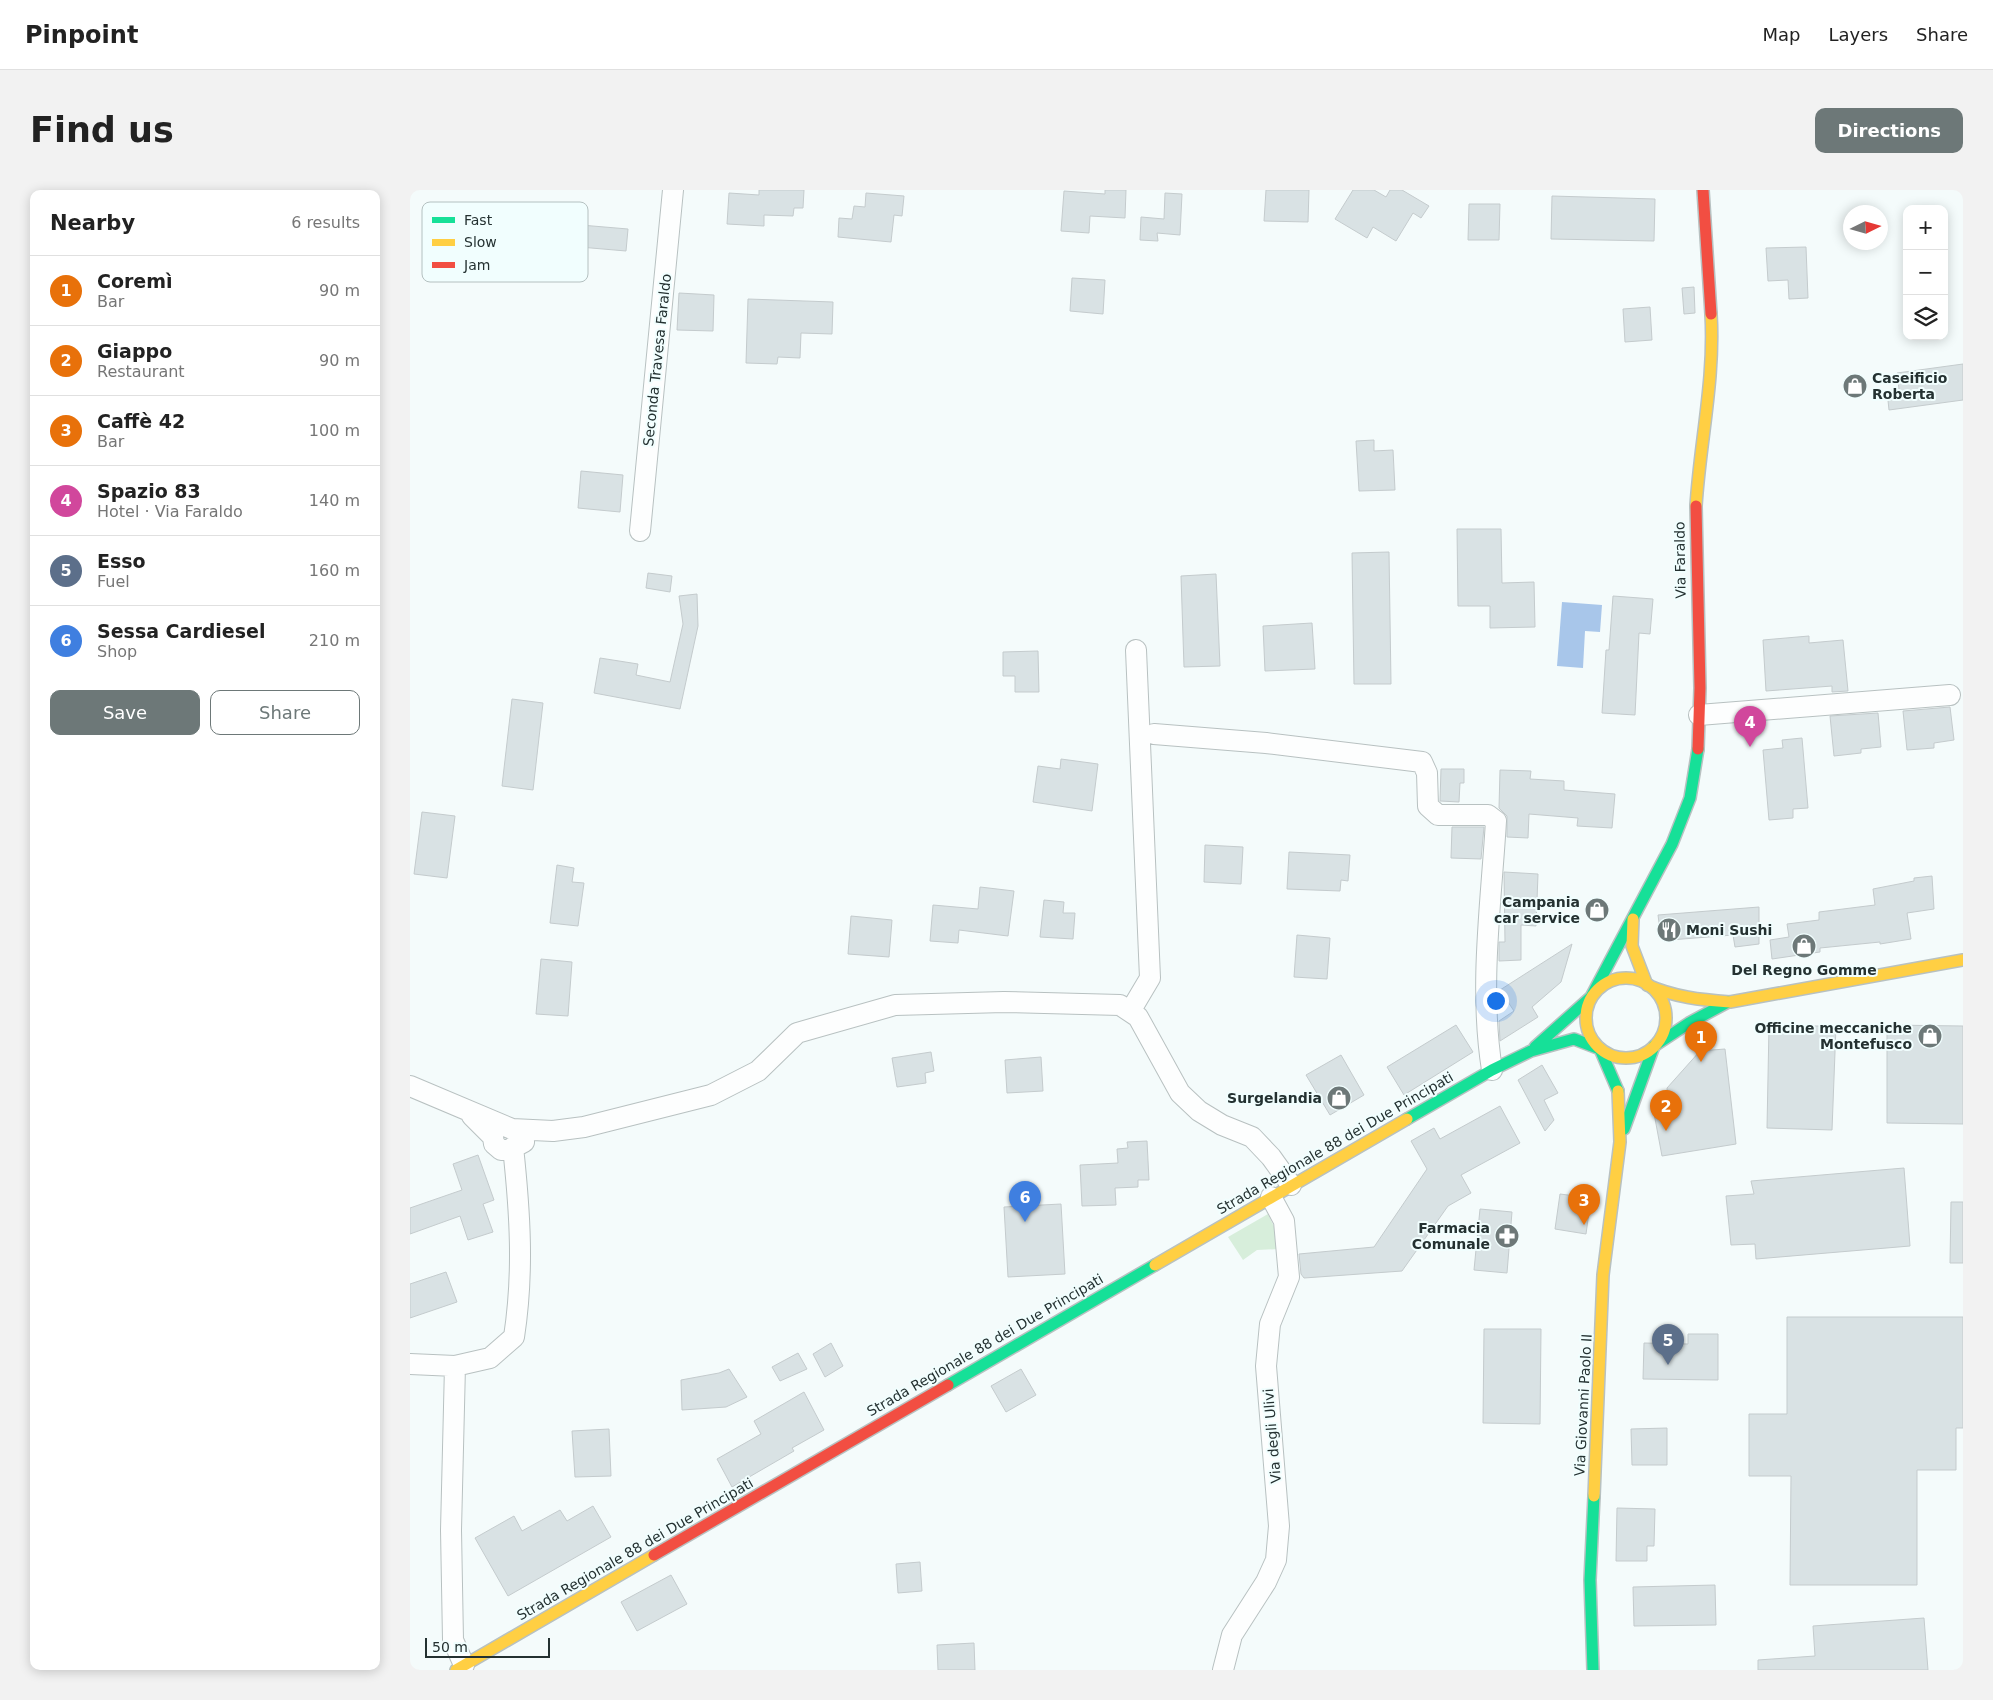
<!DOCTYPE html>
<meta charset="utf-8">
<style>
body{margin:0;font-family:"DejaVu Sans",sans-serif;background:#f2f2f2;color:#222}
.controls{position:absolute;right:15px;top:15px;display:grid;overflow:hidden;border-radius:10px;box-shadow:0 2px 12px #0003}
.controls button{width:45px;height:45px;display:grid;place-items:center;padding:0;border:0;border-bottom:1px solid #e0e0e0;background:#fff;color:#222;font:25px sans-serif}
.compass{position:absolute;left:1433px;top:15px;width:45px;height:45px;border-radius:50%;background:#fff;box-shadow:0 2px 12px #0003;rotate:85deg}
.scale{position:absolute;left:15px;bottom:12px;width:125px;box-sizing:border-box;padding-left:5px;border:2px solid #243131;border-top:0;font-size:14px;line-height:18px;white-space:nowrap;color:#243131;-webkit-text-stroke:4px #f1fefe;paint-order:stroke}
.you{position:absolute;left:1085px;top:810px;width:18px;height:18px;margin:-12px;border:4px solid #fff;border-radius:50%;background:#1a73e8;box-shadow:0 0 0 8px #1a73e833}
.badge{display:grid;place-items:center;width:32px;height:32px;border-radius:50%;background:#6d7878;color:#fff;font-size:16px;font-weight:700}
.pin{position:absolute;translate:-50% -41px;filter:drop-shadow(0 1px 2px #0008)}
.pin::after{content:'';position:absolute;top:26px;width:18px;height:15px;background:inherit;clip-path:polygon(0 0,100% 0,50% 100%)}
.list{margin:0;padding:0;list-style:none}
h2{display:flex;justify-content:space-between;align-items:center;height:65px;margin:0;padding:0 20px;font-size:21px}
h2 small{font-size:16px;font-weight:400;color:#767676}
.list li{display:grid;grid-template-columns:32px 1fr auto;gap:15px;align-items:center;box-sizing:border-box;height:70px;padding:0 20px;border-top:1px solid #e0e0e0}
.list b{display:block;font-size:19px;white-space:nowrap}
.list p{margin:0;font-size:16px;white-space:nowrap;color:#767676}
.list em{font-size:16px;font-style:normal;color:#767676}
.actions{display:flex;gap:10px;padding:15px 20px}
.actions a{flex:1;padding:11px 0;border:1px solid #6d7878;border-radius:10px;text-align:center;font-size:18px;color:#6d7878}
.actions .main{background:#6d7878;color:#fff}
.icon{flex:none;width:28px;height:28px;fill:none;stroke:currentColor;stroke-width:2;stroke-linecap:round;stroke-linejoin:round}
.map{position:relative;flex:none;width:1553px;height:1480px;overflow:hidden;border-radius:10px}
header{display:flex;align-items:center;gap:30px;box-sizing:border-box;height:70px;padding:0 25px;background:#fff;border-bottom:1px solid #e0e0e0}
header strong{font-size:24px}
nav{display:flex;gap:28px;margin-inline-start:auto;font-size:18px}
.intro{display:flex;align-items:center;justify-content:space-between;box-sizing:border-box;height:120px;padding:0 30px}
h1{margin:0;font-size:35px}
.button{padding:12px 22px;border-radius:10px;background:#6d7878;color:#fff;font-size:18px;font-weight:700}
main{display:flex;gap:30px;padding:0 30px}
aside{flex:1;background:#fff;border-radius:10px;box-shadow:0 2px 12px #0003}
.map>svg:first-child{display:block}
.green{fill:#d7eedb}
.water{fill:#a8c6ea}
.building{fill:#d9e2e4;stroke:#c4cbcd}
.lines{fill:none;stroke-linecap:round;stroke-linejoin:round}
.street-casing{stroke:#b8c1c1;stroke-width:22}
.fast-casing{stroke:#b8c1c1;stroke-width:14}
.slow-casing{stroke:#b8c1c1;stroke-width:14}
.jam-casing{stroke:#b8c1c1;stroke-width:14}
.street{stroke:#fdfefe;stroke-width:20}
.fast{stroke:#16e098;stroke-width:11}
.slow{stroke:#ffcf43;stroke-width:11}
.jam{stroke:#f24e42;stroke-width:11}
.labels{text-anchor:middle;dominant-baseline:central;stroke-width:4;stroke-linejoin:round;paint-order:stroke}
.street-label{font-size:14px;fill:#243131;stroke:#f1fefe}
.poi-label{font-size:14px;font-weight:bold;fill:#243131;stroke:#f1fefe;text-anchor:end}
.key{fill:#f1fefe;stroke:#b4c0c0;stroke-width:1}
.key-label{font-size:14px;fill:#243131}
</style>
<header>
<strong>Pinpoint</strong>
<nav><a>Map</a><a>Layers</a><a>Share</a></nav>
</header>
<div class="intro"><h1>Find us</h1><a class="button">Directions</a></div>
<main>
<aside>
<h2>Nearby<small>6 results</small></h2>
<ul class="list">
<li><span class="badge" style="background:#e8710a">1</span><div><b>Coremì</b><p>Bar</p></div><em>90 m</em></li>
<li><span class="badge" style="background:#e8710a">2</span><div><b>Giappo</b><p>Restaurant</p></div><em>90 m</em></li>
<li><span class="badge" style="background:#e8710a">3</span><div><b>Caffè 42</b><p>Bar</p></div><em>100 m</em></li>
<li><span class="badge" style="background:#d1479c">4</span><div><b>Spazio 83</b><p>Hotel · Via Faraldo</p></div><em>140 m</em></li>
<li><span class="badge" style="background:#5c6f8a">5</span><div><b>Esso</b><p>Fuel</p></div><em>160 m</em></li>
<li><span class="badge" style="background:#3f7fe0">6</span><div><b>Sessa Cardiesel</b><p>Shop</p></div><em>210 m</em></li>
</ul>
<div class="actions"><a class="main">Save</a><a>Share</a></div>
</aside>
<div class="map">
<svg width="1553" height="1480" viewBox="0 0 1553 1480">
<rect width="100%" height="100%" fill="#f4fbfb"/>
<path class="green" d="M858 1024 868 1045 869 1059 847 1060 833 1070 818 1047Z"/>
<path class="water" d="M1152 412 1192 415 1190 442 1175 441 1173 478 1147 476Z"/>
<path class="building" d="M349 0H394L393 18H384L383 26 354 25V36L317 34 319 3 349 5Z
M695 0H716L715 28 680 26 679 43 651 41 654 1 695 4Z
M856 0H899L898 32 854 31Z
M943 0H964L976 7 980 0H992L1019 16 1011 28 1003 23 986 51 963 37 957 48 925 29Z
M456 3 494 6 492 26 484 25 481 52 428 47 429 28 442 29 444 16 455 17Z
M755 3 772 4 770 45 747 43 748 51 730 50 731 27 754 29Z
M1142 6 1245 9 1244 51 1141 49Z
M1059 14H1090L1089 50H1058Z
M159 34 218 39 216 61 158 56Z
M1396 57 1398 108 1379 109 1378 90 1358 91 1356 58Z
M662 88 695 90 693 124 660 121Z
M1284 97 1285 123 1274 124 1272 98Z
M269 103 304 105 303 141 267 140Z
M338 109 423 112 422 144 391 143 390 168 368 167 367 174 336 173Z
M1240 117 1242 150 1215 152 1213 119Z
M1553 174V210L1479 220 1477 201 1489 199 1487 183Z
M964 250V261L983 260 985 300 949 301 946 251Z
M171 281 213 285 210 322 168 318Z
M1047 339H1091L1092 393 1124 392 1125 437 1080 438V416H1048Z
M979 362 981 494H944L942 363Z
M238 383 262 386 260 402 236 398Z
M806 384 810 476 774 477 771 386Z
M287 404 288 436 270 519 184 503 190 468 228 474 226 485 260 492 273 434 269 406Z
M1203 406 1243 409 1240 444 1229 443 1225 525 1192 523 1196 460H1199Z
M902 433 905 479 855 481 853 436Z
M1399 446V453L1433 450 1438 501 1422 502V496L1356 501 1353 450Z
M628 461 629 502H605V486H593V462Z
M102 509 133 513 123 600 92 596Z
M1540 517 1544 550 1524 553V558L1497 560 1493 521Z
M1468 523 1471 557 1451 559V563L1424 566 1420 526Z
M1392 548 1398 618 1383 619V628L1359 630 1353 560 1373 558 1372 550Z
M651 569 688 574 682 621 623 612 628 576 650 579Z
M1031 579H1054V593H1050L1049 612 1030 611Z
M1090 580 1121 581 1120 589 1154 591V600L1205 604 1202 638 1167 636 1168 628 1119 624 1118 648 1097 647V626L1089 618Z
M12 622 45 626 37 688 4 684Z
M1042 637H1074L1071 669 1041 668Z
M795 655 833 657 831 694 794 692Z
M879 662 940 665 938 691 931 690 930 701 877 699Z
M147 675 164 678 162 692 174 693 168 736 140 733Z
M1094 682 1128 684 1126 736 1111 735V770L1089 771V752H1095Z
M1522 686 1524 719 1497 723 1501 749 1470 754V752L1410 758V762L1362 769 1360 750 1379 747 1377 734 1409 730V722L1465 715 1463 699 1504 691V688Z
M570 697 604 701 598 746 549 740 548 753 520 751 523 715 568 719Z
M634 710 654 712 653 723H665L663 749 630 747Z
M1349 717V754L1325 757 1323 745 1260 750 1251 748 1248 725Z
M441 726 482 730 479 767 438 764Z
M887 745 920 748 917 789 884 787Z
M1162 754 1151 792 1122 817 1128 827 1090 851 1089 831 1104 821 1090 800Z
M131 769 162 772 158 826 126 824Z
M1046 835 1063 862 994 905 977 877Z
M1477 835 1553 836V934L1477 933Z
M1359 836H1426L1422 940 1357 938Z
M1315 859 1326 954 1252 966 1243 918 1258 915 1257 898 1290 861Z
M521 862 524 881 515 883 516 893 487 897 482 868Z
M931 865 954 905 920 925 896 885Z
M631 867 633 901 597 903 595 870Z
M1132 875 1148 903 1134 910 1144 930 1135 941 1108 890Z
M1090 916 1110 953 1051 985 1061 1003 1038 1016 992 1081 894 1088 891 1084 889 1064 964 1057 1017 979 1001 951 1024 938 1030 949Z
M737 951 739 990H728V997L705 998 706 1015 672 1016 670 975 708 973 707 959 718 958 717 952Z
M68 965 84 1010 73 1014 83 1042 58 1050 50 1026 0 1044V1018L52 1000 43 974Z
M1494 978 1500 1056 1346 1069 1345 1054 1321 1055 1316 1006 1344 1004 1341 991Z
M1150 1004 1181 1008 1176 1044 1145 1039Z
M1541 1012H1553V1073H1540Z
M651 1014 655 1084 598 1087 594 1017Z
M1070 1019 1102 1022 1097 1083 1064 1080Z
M36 1082 47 1112 0 1128V1094Z
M1377 1127H1553V1238H1546V1280H1507V1395H1380L1381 1286H1339V1224H1377Z
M1074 1139H1131L1130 1234 1073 1233Z
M1278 1144H1308V1190L1233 1189 1234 1153 1278 1154Z
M421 1153 433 1176 415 1187 403 1164Z
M388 1163 397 1179 370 1191 362 1177Z
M319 1179 337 1207 316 1217 272 1220 271 1190 309 1183Z
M611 1179 626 1205 596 1222 581 1196Z
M394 1202 414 1240 382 1258 384 1261 322 1297 307 1269 351 1244 344 1231Z
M1257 1238V1275H1222L1221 1239Z
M199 1239 201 1286 165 1287 162 1241Z
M183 1316 201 1347 98 1406 65 1348 104 1326 112 1341 150 1320 157 1331Z
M1207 1318 1245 1319 1244 1356H1237V1371H1206Z
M510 1372 512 1401 488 1403 486 1374Z
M261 1385 277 1414 227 1441 211 1412Z
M1305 1395 1306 1435 1224 1436 1223 1397Z
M1514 1428 1518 1480H1348V1470L1405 1466 1403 1436Z
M564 1453 565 1480H528L527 1455Z"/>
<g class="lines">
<defs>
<path id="street" d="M230 341 263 0
M1289 525 1540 505
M744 544 856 553 1012 572 1017 583 1018 616 1028 625H1078L1086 631C1081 715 1069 797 1082 880
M721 820 740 788 726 460
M0 896 102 939 143 941 174 937 301 905 348 881 387 843 485 815 594 812 710 815 728 827 770 903 789 921 812 935 842 947 861 967 881 995
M62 926 83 947 84 954 91 960H99L114 952
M0 1174 45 1176
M54 1475 43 1450 41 1340 45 1176 80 1168 104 1147C114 1082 110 1022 103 957
M813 1480 822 1445 856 1392 866 1370 869 1336 856 1176 860 1134 879 1087 874 1031 861 1007"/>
<path id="fast" d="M1125 857 1181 807 1262 654 1280 608 1288 559
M997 929 1082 880 1121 861 1164 849 1190 859 1208 901
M1214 939 1244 856 1279 833 1318 812
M538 1195 745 1075
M1183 1480 1180 1390 1184 1306"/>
<path id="slow" d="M1286 316C1290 252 1305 189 1301 124
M1223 729 1222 756 1237 795C1264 807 1291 810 1320 812L1553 770
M1176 828a40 40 0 1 1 80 0a40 40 0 1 1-80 0Z
M745 1075 997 929
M1184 1306 1193 1085 1210 952 1208 901
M46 1480 244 1365"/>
<path id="jam" d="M1293 0 1301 124
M1286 316 1290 498 1288 559
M244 1365 538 1195"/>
</defs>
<use href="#street" class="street-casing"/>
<use href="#fast" class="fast-casing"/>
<use href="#slow" class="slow-casing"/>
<use href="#jam" class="jam-casing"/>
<use href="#street" class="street"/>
<use href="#fast" class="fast"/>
<use href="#slow" class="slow"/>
<use href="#jam" class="jam"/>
</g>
<defs>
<symbol id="shop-disc" viewBox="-11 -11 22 22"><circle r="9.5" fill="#6d7878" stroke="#f1fefe"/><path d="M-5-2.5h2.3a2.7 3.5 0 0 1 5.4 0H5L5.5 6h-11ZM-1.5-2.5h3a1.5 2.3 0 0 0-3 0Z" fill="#fff"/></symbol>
<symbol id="restaurant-disc" viewBox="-11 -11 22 22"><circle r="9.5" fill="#6d7878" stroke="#f1fefe"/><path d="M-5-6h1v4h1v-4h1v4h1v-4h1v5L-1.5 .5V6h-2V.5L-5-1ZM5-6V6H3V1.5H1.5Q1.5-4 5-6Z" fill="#fff"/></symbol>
<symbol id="pharmacy-disc" viewBox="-11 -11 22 22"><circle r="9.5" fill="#6d7878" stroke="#f1fefe"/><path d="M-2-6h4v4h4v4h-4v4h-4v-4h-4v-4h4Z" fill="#fff"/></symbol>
</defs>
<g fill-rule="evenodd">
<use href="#shop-disc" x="1431" y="182" width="28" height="28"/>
<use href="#shop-disc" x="1173" y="706" width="28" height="28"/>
<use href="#restaurant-disc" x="1245" y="726" width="28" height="28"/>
<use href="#shop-disc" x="1380" y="742" width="28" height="28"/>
<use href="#shop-disc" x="1506" y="832" width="28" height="28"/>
<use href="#shop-disc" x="915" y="894" width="28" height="28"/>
<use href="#pharmacy-disc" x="1083" y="1032" width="28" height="28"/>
</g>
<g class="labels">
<g class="street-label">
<text transform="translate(247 170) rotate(-84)">Seconda Travesa Faraldo</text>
<text transform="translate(1270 370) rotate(-91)">Via Faraldo</text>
<text transform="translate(925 953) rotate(-30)">Strada Regionale 88 dei Due Principati</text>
<text transform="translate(575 1155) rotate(-30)">Strada Regionale 88 dei Due Principati</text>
<text transform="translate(1173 1215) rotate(-87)">Via Giovanni Paolo II</text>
<text transform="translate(862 1246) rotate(-95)">Via degli Ulivi</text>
<text transform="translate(225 1359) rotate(-30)">Strada Regionale 88 dei Due Principati</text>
</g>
<g class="poi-label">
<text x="1462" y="188" text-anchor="start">Caseificio<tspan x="1462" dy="16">Roberta</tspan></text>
<text x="1170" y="712">Campania<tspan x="1170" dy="16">car service</tspan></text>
<text x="1276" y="740" text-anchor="start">Moni Sushi</text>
<text x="1394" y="780" text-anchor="middle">Del Regno Gomme</text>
<text x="1502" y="838">Officine meccaniche<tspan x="1502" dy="16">Montefusco</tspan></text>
<text x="912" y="908">Surgelandia</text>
<text x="1080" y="1038">Farmacia<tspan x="1080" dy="16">Comunale</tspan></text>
</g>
</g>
<rect x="12" y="12" width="166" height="80" rx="8" class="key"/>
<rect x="22" y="27" width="23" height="6" fill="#16e098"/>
<rect x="22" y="49" width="23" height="7" fill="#ffcf43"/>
<rect x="22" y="72" width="23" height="6" fill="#f24e42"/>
<g class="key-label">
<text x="54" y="35">Fast</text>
<text x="54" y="57">Slow</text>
<text x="54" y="80">Jam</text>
</g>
</svg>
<div class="controls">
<button>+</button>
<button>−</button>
<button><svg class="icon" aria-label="layers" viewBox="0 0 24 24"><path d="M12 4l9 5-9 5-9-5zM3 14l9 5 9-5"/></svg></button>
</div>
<svg class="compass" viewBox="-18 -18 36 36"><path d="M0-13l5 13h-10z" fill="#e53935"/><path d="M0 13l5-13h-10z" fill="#767676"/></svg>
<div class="scale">50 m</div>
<div class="you"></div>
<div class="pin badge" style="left:1291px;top:872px;background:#e8710a">1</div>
<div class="pin badge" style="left:1256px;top:941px;background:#e8710a">2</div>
<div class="pin badge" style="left:1174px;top:1035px;background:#e8710a">3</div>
<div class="pin badge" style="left:1340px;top:557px;background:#d1479c">4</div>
<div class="pin badge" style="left:1258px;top:1175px;background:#5c6f8a">5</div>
<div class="pin badge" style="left:615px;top:1032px;background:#3f7fe0">6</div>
</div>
</main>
